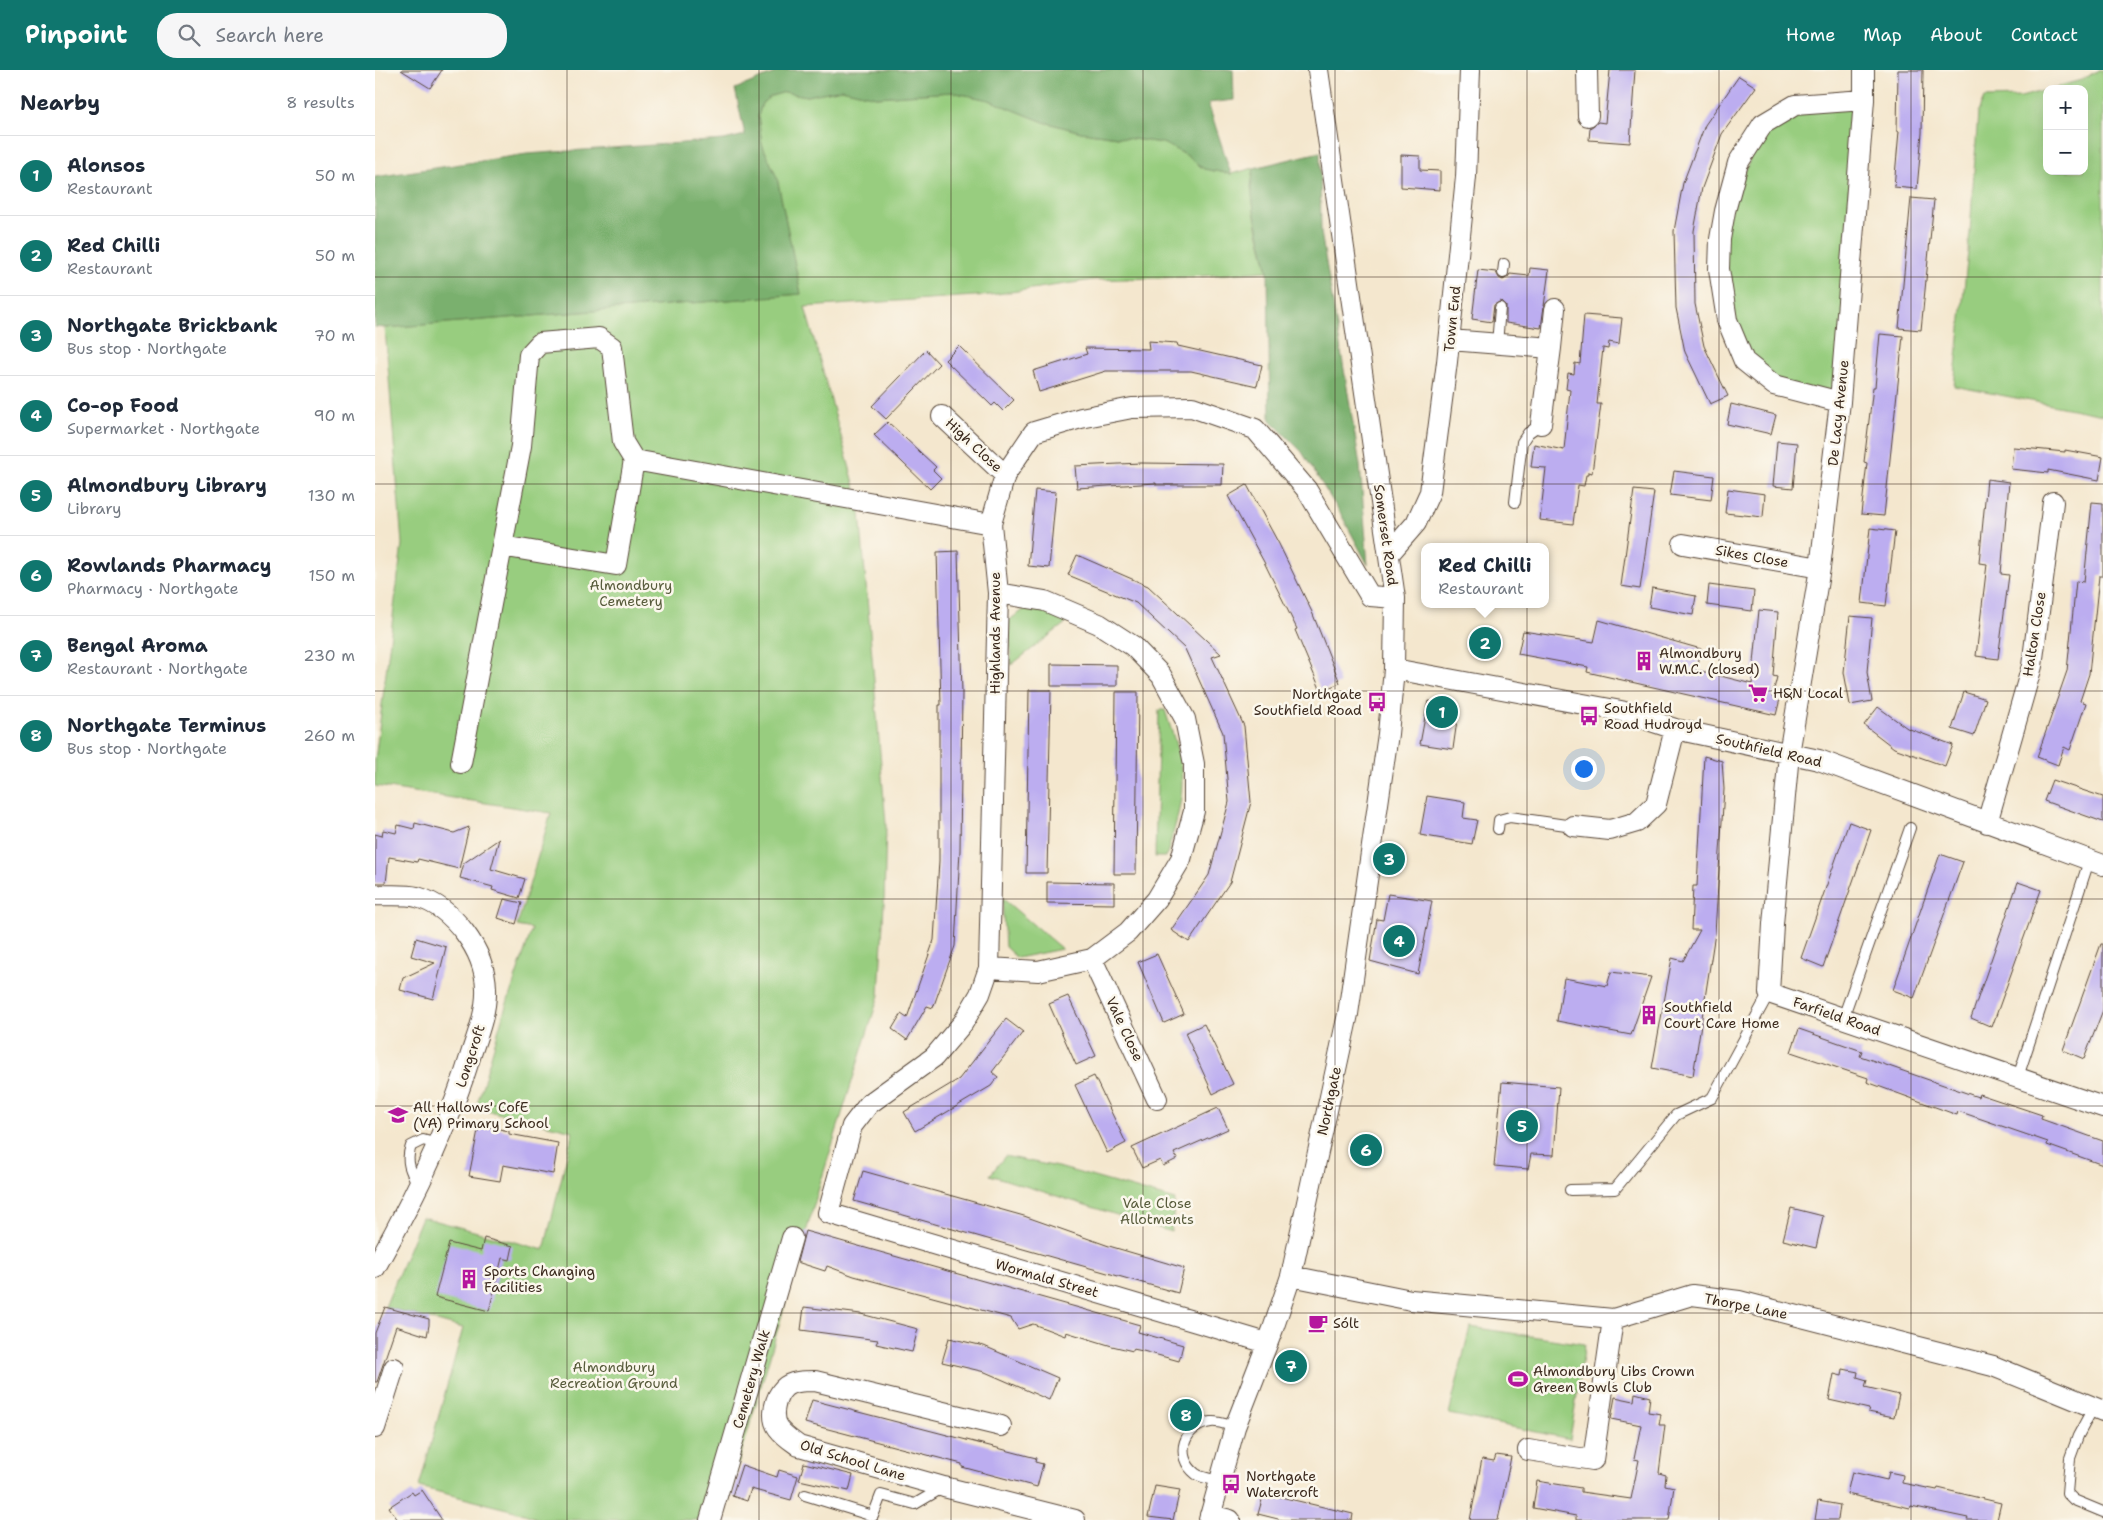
<!DOCTYPE html>
<meta charset="utf-8">
<style>
body{margin:0;font-family:"Shantell Sans",sans-serif;background:#f6f6f7;color:#1f2937}
.controls{position:absolute;right:15px;top:15px;display:grid;overflow:hidden;border-radius:10px;box-shadow:0 5px 20px #0002}
.controls button{width:45px;height:45px;display:grid;place-items:center;padding:0;border:0;border-bottom:1px solid #e0e1e3;background:#fff;color:#1f2937;font:25px sans-serif}
.you{position:absolute;left:1208px;top:698px;width:18px;height:18px;margin:-12px;border:4px solid #fff;border-radius:50%;background:#1a73e8;box-shadow:0 0 0 8px #1a73e833}
.badge{display:grid;place-items:center;width:32px;height:32px;border-radius:50%;background:#0f766e;color:#fff;font-size:16px;font-weight:700}
.pin{position:absolute;translate:-50% -50%;border:2px solid #fff;box-shadow:0 1px 5px #0006}
.popup{position:absolute;left:1046px;top:473px;width:128px;height:65px;box-sizing:border-box;display:grid;place-content:center;border-radius:10px;background:#fff;filter:drop-shadow(0 1px 4px #0005);font-size:16px;white-space:nowrap;color:#747a83}
.popup b{font-size:19px;color:#1f2937}
.popup::after{content:'';position:absolute;left:50%;top:100%;margin-left:-10px;border:10px solid transparent;border-top-color:#fff}
.list{margin:0;padding:0;list-style:none}
h2{display:flex;justify-content:space-between;align-items:center;height:65px;margin:0;padding:0 20px;font-size:21px}
h2 small{font-size:16px;font-weight:400;color:#747a83}
.list li{display:grid;grid-template-columns:32px 1fr auto;gap:15px;align-items:center;box-sizing:border-box;height:80px;padding:0 20px;border-top:1px solid #e0e1e3}
.list b{display:block;font-size:19px;white-space:nowrap}
.list p{margin:0;font-size:16px;white-space:nowrap;color:#747a83}
.list em{font-size:16px;font-style:normal;color:#747a83}
.icon{flex:none;width:28px;height:28px;fill:none;stroke:currentColor;stroke-width:2;stroke-linecap:round;stroke-linejoin:round}
.map{position:relative;flex:none;width:1728px;height:1450px;overflow:hidden}
header{display:flex;align-items:center;gap:30px;box-sizing:border-box;height:70px;padding:0 25px;background:#0f766e;color:#fff}
header strong{font-size:24px}
nav{display:flex;gap:28px;margin-inline-start:auto;font-size:18px}
.search{width:350px;height:45px;background:#f6f6f7;display:flex;align-items:center;gap:12px;box-sizing:border-box;padding:0 18px;border-radius:20px;color:#747a83;font-size:19px}
main{display:flex}
aside{flex:1;background:#fff}
.map>svg:first-child{display:block}
.green{fill:#98cd7f;stroke:#6a7c4e}
.forest{fill:#7ab06e;stroke:#5a6d46}
.building{fill:#bcadf0}
.lines{fill:none;stroke-linecap:round;stroke-linejoin:round}
.service-casing{stroke:#574638;stroke-width:12}
.minor-casing{stroke:#574638;stroke-width:22}
.service{stroke:#fff;stroke-width:10}
.minor{stroke:#fff;stroke-width:20}
.grid{fill:none;stroke:#3b2a1e;stroke-width:1;stroke-opacity:0.55}
.labels{text-anchor:middle;dominant-baseline:central;stroke-width:5;stroke-linejoin:round;paint-order:stroke}
.street-label{font-size:14px;fill:#3b2a1e;stroke:#fbf7ec}
.park-label{font-size:14px;fill:#575b3b;stroke:#fbf7ec}
.poi-label{font-size:14px;fill:#3b2a1e;stroke:#fbf7ec;text-anchor:start}
</style>
<header>
<strong>Pinpoint</strong>
<div class="search"><svg class="icon" aria-label="search" viewBox="0 0 24 24"><circle cx="10" cy="10" r="6"/><path d="M15 15l6 6"/></svg>Search here</div>
<nav><a>Home</a><a>Map</a><a>About</a><a>Contact</a></nav>
</header>
<main>
<aside>
<h2>Nearby<small>8 results</small></h2>
<ul class="list">
<li><span class="badge">1</span><div><b>Alonsos</b><p>Restaurant</p></div><em>50 m</em></li>
<li><span class="badge">2</span><div><b>Red Chilli</b><p>Restaurant</p></div><em>50 m</em></li>
<li><span class="badge">3</span><div><b>Northgate Brickbank</b><p>Bus stop · Northgate</p></div><em>70 m</em></li>
<li><span class="badge">4</span><div><b>Co-op Food</b><p>Supermarket · Northgate</p></div><em>90 m</em></li>
<li><span class="badge">5</span><div><b>Almondbury Library</b><p>Library</p></div><em>130 m</em></li>
<li><span class="badge">6</span><div><b>Rowlands Pharmacy</b><p>Pharmacy · Northgate</p></div><em>150 m</em></li>
<li><span class="badge">7</span><div><b>Bengal Aroma</b><p>Restaurant · Northgate</p></div><em>230 m</em></li>
<li><span class="badge">8</span><div><b>Northgate Terminus</b><p>Bus stop · Northgate</p></div><em>260 m</em></li>
</ul>
</aside>
<div class="map">
<svg width="1728" height="1450" viewBox="0 0 1728 1450">
<rect width="100%" height="100%" fill="#fbf7ec"/>
<filter id="ink" filterUnits="userSpaceOnUse"><feTurbulence type="fractalNoise" baseFrequency=".02" numOctaves="2"/><feDisplacementMap in="SourceGraphic" scale="10" xChannelSelector="R" yChannelSelector="G"/><feConvolveMatrix kernelMatrix="1 2 1 2 8 2 1 2 1" color-interpolation-filters="sRGB"/></filter>
<filter id="wash" filterUnits="userSpaceOnUse"><feTurbulence type="fractalNoise" baseFrequency=".0096" numOctaves="4" result="noise"/><feDisplacementMap in="SourceGraphic" scale="20" xChannelSelector="R" yChannelSelector="G"/><feGaussianBlur stdDeviation="1.12" result="paint"/><feColorMatrix in="noise" values="0 0 0 0 0 0 0 0 0 0 0 0 0 0 0 0 0 1.4 0 .05"/><feComposite in="paint" operator="in"/></filter>
<g filter="url(#wash)">
<rect width="100%" height="100%" fill="#f4e7ce"/>
<path class="green" d="M1724 0H1728V345L1579 316 1595 162 1603 42 1609 28 1646 27 1672 20V101H1709V19H1675L1706 10Z
M467 19 501 27 577 22 614 30 669 52 706 62 788 73 811 85 829 99 856 104 879 98C873 134 885 167 893 201L814 207 718 210 615 225 430 237 484 431 511 754 509 834 504 925 446 1111 347 1450H167L140 1441 44 1417 88 1258 10 1237 47 1147 169 1180 198 1061 101 1038 128 945 157 859 142 856 176 743 0 716V691L27 474 10 258 426 224 402 108 387 74 383 46 387 33 396 26 410 22 432 26Z
M1489 30 1465 332 1399 315 1369 291 1345 169 1388 54 1420 35Z
M653 537 696 549 636 595 634 550Z
M784 640H790C797 663 807 688 807 712 807 737 798 763 791 787H780Z
M627 828 687 879 642 888 630 877Z
M630 1086 687 1098 800 1130 796 1162 615 1105Z
M1095 1257 1210 1274 1195 1369 1074 1344Z"/>
<path class="forest" d="M407 0H858L859 30 833 33 856 104 829 99 811 85 788 73 706 62 669 52 614 30 577 22 501 27 467 19 432 26 410 22 396 26 387 33 383 46 387 74 402 108 426 224 10 258 0 257V107L152 84 349 70 370 65 360 19Z
M945 82 946 162 985 395 993 495 967 446 927 382 895 350 893 201 879 141 876 116 879 98Z"/>
<g id="blocks">
<path class="building" d="M26 0H67L55 18Z
M1235 0H1260L1255 73 1214 70 1215 58 1223 52 1230 53Z
M1523 0H1548L1547 63 1542 119 1519 117 1524 61H1522Z
M1364 6 1381 17 1347 64 1327 118 1319 161 1320 234 1329 276 1353 326 1335 334 1310 282 1301 238 1299 161 1308 113 1330 55Z
M1026 85 1045 86V100L1065 101V120L1026 117Z
M1536 128 1559 130 1546 260 1524 258Z
M1155 198 1174 200 1166 258 1131 253V236L1126 231 1119 235 1117 252 1097 249 1103 200 1121 202 1124 208 1128 210 1133 207 1135 204 1154 206Z
M1209 245 1247 248 1244 274 1234 272 1233 279 1228 278 1222 334H1226L1217 403 1213 402V405H1211L1209 416 1203 415 1198 454 1165 450 1171 398 1156 397 1159 374 1189 380 1195 320 1191 319 1193 303 1199 304 1200 293 1205 294Z
M1505 264 1528 266 1509 446 1486 444 1492 393 1489 392 1498 317H1500Z
M773 271 802 273 803 276 887 295 882 316 816 301H731L664 322 658 301 712 284 710 278 774 279Z
M584 276 639 330 628 341 620 333 617 336 570 290Z
M551 280 564 294 511 349 497 336Z
M1356 334 1401 345 1396 364 1352 354Z
M513 352 561 397 558 400 566 408 555 419 499 365Z
M1402 371 1422 373 1418 418 1398 416Z
M1638 377 1690 382V380L1728 387 1724 410 1673 400V403L1636 399Z
M766 393 848 394 847 415H781V413L702 418 700 396Z
M1299 401 1339 406 1336 430 1295 425Z
M1612 409 1634 412 1626 504 1634 505 1623 589 1601 586 1612 494 1604 493Z
M872 415 904 474 937 542 965 613 946 621 920 560 922 559 889 492 853 426Z
M1353 419 1390 424 1388 447 1350 443Z
M660 420 681 422 674 498 653 496Z
M1259 420 1279 422 1265 519 1246 516Z
M1717 432 1728 433V506H1724L1714 604 1705 631 1711 633 1695 680 1689 677 1683 695 1662 687 1692 601 1701 511 1709 512Z
M1495 458 1520 461 1511 536 1487 533Z
M583 481 587 623 585 780 580 876 558 938 552 936 532 970 517 959 526 944 532 948 559 870 564 791V635H566L562 482Z
M702 485 773 516 846 584 837 587 869 656 876 732 855 812 814 872 796 860 834 805 854 732 848 663 810 579 761 533 693 505Z
M1334 515 1379 521 1377 541 1332 535Z
M1277 518 1321 526 1318 545 1274 537Z
M1384 540 1403 542 1398 606 1402 607 1397 627 1405 629 1401 645 1212 602 1213 597 1143 584 1148 561 1219 572 1224 550 1326 579 1322 600 1377 614Z
M1475 546 1497 548 1492 602 1497 631 1475 635 1469 602Z
M676 594 742 595V616H676Z
M654 620H676L672 803H651Z
M741 622H763L761 804H739Z
M1589 622 1611 629 1599 666 1577 659Z
M1053 631 1084 636 1078 679 1045 674Z
M1503 637 1532 658 1578 675 1570 696 1519 678 1489 655Z
M1329 686 1347 691 1349 719 1340 863 1318 1006 1277 998 1297 888 1308 891 1325 860H1316L1318 816H1322Z
M1677 710 1728 727V752L1669 731Z
M1052 726 1090 732 1088 748 1102 750 1097 774 1045 765Z
M1474 752 1496 760 1448 897 1426 888Z
M40 753 79 763 94 757 84 799 43 789 42 792 14 787 11 813H0V764L7 766 8 760 21 763 23 755 39 759Z
M124 769 116 799 150 809 144 828 117 820 118 817 85 808 89 793Z
M1565 784 1588 792 1539 928 1518 920Z
M672 812 739 813V834L672 833Z
M1643 812 1666 820 1617 957 1596 948Z
M1013 824 1057 831 1043 904 995 891 1002 849 1008 850Z
M129 829 147 833 141 854 123 848Z
M41 868 71 877 58 929 25 920 28 908 60 893 36 886Z
M1726 874H1728V940L1709 989 1688 980Z
M782 884 809 944 789 953 763 892Z
M1236 902 1276 907 1256 965 1182 951 1189 908 1232 916Z
M693 926 721 986 701 995 674 934Z
M631 949 648 962 617 1002 623 1007 616 1016 540 1061 529 1042 584 1009Z
M829 954 858 1014 838 1024 810 963Z
M1424 959 1487 981 1485 986 1603 1027 1604 1024 1667 1045 1666 1049 1728 1071V1095L1672 1075 1673 1072 1583 1041 1582 1045 1492 1012 1493 1008 1416 982Z
M719 1006 751 1073 732 1083 700 1015Z
M1127 1012 1184 1017 1179 1085 1156 1084 1153 1099 1119 1096Z
M843 1038 853 1059 799 1083 802 1089 788 1096 785 1090 767 1098 757 1078Z
M104 1055 134 1061V1064L183 1073 178 1104 128 1095 125 1111 94 1106Z
M488 1101 649 1146 734 1176 809 1198 803 1223 479 1131Z
M1416 1138 1448 1146 1441 1178 1408 1170Z
M430 1161 765 1255 763 1262 808 1275 804 1291 768 1281 758 1279V1281L737 1276 691 1262 690 1266 658 1254 643 1259 636 1248 479 1206 452 1196 450 1201 422 1192Z
M109 1168 138 1176 135 1190 127 1188 114 1241 60 1227 74 1173 106 1181Z
M10 1237 54 1249V1255L52 1266 21 1256 2 1312H0V1263Z
M429 1237 486 1244 543 1259 537 1282 501 1274 503 1270 426 1260Z
M574 1268 609 1276 683 1308 674 1330 610 1302 567 1292Z
M1468 1299 1483 1302 1482 1307 1492 1310 1490 1317 1524 1325 1519 1347 1493 1342 1494 1339 1454 1330 1459 1304 1467 1306Z
M1260 1323 1275 1327 1273 1342 1286 1344 1284 1355H1290L1284 1403 1291 1405 1290 1415 1299 1417 1294 1450H1201V1446L1158 1438 1162 1411 1206 1418V1422L1256 1429 1264 1390 1259 1389 1266 1355 1236 1349 1240 1327 1259 1331Z
M437 1330 661 1388 660 1392 668 1394 662 1417 587 1397V1394L430 1353Z
M1121 1385 1136 1387 1123 1450H1095L1107 1389 1119 1391Z
M429 1393 478 1405 474 1421 424 1410Z
M367 1395 402 1407 404 1400 423 1406 416 1430 376 1419 372 1431 357 1426Z
M1477 1402 1512 1410 1514 1402 1528 1405 1527 1413 1562 1420 1563 1418 1626 1433 1622 1450H1592L1593 1448 1536 1436 1535 1438 1472 1424Z
M780 1416 805 1420 798 1450 773 1447Z
M47 1420 67 1450H23L14 1437 37 1422 39 1425Z
M889 1423 978 1444 977 1450H907L883 1444Z
M1443 1431 1465 1435 1463 1450H1440Z"/>
</g>
</g>
<g filter="url(#ink)">
<use href="#blocks" fill-opacity="0" stroke="#574638" stroke-width="1"/>
<g class="lines">
<defs>
<path id="service" d="M1128 203 1129 194
M1122 274 1125 238
M1140 432 1147 372 1153 363 1166 354
M1123 759 1124 750 1135 747 1198 756
M1468 948 1535 758
M1643 1007 1714 791
M43 1115C36 1102 30 1091 36 1076L48 1070 62 1074
M1195 1120 1240 1119 1301 1045 1337 1028 1394 923
M1718 1338 1703 1366 1695 1388 1692 1423 1699 1430 1728 1442
M844 1411C837 1409 827 1408 821 1404 798 1386 809 1355 836 1352 843 1351 853 1355 860 1357
M430 1425 498 1446 506 1425 540 1434 569 1417"/>
<path id="minor" d="M1212 0 1213 46
M1489 0V30L1465 332 1445 498 1414 684 1398 854 1394 923 1728 1037
M1075 270 1176 278 1166 354
M1176 278 1180 239
M1465 332 1399 315 1369 291 1352 250 1344 199 1345 169 1350 141 1363 93 1388 54 1420 35 1489 30
M567 346 630 405
M1308 474 1445 498
M127 476 241 495 259 390 616 454
M1014 484 1041 453 1055 422 1072 292 1091 107 1095 0
M1019 599 1246 641 1300 659 1444 690 1728 795
M86 693 146 376 154 285 165 273 224 268 237 277 248 372 259 390
M1612 753 1657 596 1678 432
M1198 756 1235 760 1262 752 1281 734 1300 659
M0 825C13 826 29 824 42 827 78 837 110 881 111 918 112 939 104 961 97 981 74 1057 39 1129 0 1198
M717 889 782 1029
M614 898 663 901 717 889 753 862 782 829 806 789 819 741V694L810 649 786 605 758 576 724 554 670 531 623 523
M916 1206 1036 1230 1238 1249 1317 1225 1364 1231 1618 1296 1728 1341
M892 1273 453 1143 477 1056 494 1034 559 987 588 953 605 924 614 898 623 523 616 454 630 405 659 362 706 348 757 338 817 337 880 359 932 420 995 526 1020 528
M626 1356 440 1311C430 1311 416 1311 409 1318 400 1327 395 1347 403 1358 409 1366 417 1371 424 1376L569 1417 700 1450
M0 1358 19 1298
M1153 1380 1218 1390 1238 1249
M835 1445 855 1450
M335 1450 417 1168
M834 1450 860 1357 898 1259 916 1206 973 944 1013 664 1019 599 1020 528 943 0"/>
</defs>
<use href="#service" class="service-casing"/>
<use href="#minor" class="minor-casing"/>
<use href="#service" class="service"/>
<use href="#minor" class="minor"/>
</g>
</g>
<path class="grid" d="M192 0V1450M384 0V1450M576 0V1450M768 0V1450M960 0V1450M1152 0V1450M1344 0V1450M1536 0V1450M0 207H1728M0 414H1728M0 621H1728M0 829H1728M0 1036H1728M0 1243H1728"/>
<defs>
<symbol id="building-bare" viewBox="-9 -9 18 18"><path d="M-4-6H4V6H1V3H-1V6H-4ZM-2.5-4.3h1.7v1.8h-1.7ZM.8-4.3h1.7v1.8H.8ZM-2.5-1h1.7V.8h-1.7ZM.8-1h1.7V.8H.8Z" fill="#b5179e" stroke="#fbf7ec" stroke-width="2.5" paint-order="stroke"/></symbol>
<symbol id="supermarket-bare" viewBox="-9 -9 18 18"><path d="M-6-5.5h2.5l.6 2H6L4.5 2H-2.5L-4.4-4H-6ZM-1.5 3.2a1.3 1.3 0 1 0 .1 0ZM3 3.2a1.3 1.3 0 1 0 .1 0Z" fill="#b5179e" stroke="#fbf7ec" stroke-width="2.5" paint-order="stroke"/></symbol>
<symbol id="bus-bare" viewBox="-9 -9 18 18"><path d="M-5-6H5V4H4V6H2V4H-2V6H-4V4H-5ZM-3.5-4V0h7V-4ZM-3.5 1.2v1.5H-2V1.2ZM2 1.2v1.5H3.5V1.2Z" fill="#b5179e" stroke="#fbf7ec" stroke-width="2.5" paint-order="stroke"/></symbol>
<symbol id="school-bare" viewBox="-9 -9 18 18"><path d="M0-5L7-2L0 1L-7-2ZM-4 1L0 2.5L4 1V4Q0 6-4 4Z" fill="#b5179e" stroke="#fbf7ec" stroke-width="2.5" paint-order="stroke"/></symbol>
<symbol id="cafe-bare" viewBox="-9 -9 18 18"><path d="M-5.5-4.5H6V0H3Q3 3.5 0 3.5H-2.5Q-5.5 3.5-5.5 0ZM3-3.2v2h1.7v-2ZM-6 4.5H4V6H-6Z" fill="#b5179e" stroke="#fbf7ec" stroke-width="2.5" paint-order="stroke"/></symbol>
<symbol id="stadium-bare" viewBox="-9 -9 18 18"><path d="M0-5a6.5 5 0 1 0 0 10a6.5 5 0 1 0 0-10ZM-3.5-1.8h7v3.6h-7Z" fill="#b5179e" stroke="#fbf7ec" stroke-width="2.5" paint-order="stroke"/></symbol>
</defs>
<g fill-rule="evenodd">
<use href="#building-bare" x="1255" y="577" width="28" height="28"/>
<use href="#supermarket-bare" x="1369" y="609" width="28" height="28"/>
<use href="#bus-bare" x="988" y="618" width="28" height="28"/>
<use href="#bus-bare" x="1200" y="632" width="28" height="28"/>
<use href="#building-bare" x="1260" y="931" width="28" height="28"/>
<use href="#school-bare" x="9" y="1031" width="28" height="28"/>
<use href="#building-bare" x="80" y="1195" width="28" height="28"/>
<use href="#cafe-bare" x="929" y="1239" width="28" height="28"/>
<use href="#stadium-bare" x="1129" y="1295" width="28" height="28"/>
<use href="#bus-bare" x="842" y="1400" width="28" height="28"/>
</g>
<g class="labels">
<g class="street-label">
<text transform="translate(1077 249) rotate(-84)">Town End</text>
<text transform="translate(1463 343) rotate(-84)">De Lacy Avenue</text>
<text transform="translate(599 375) rotate(43)">High Close</text>
<text transform="translate(1011 465) rotate(82)">Somerset Road</text>
<text transform="translate(1377 486) rotate(10)">Sikes Close</text>
<text transform="translate(620 563) rotate(-90)">Highlands Avenue</text>
<text transform="translate(1659 564) rotate(-81)">Halton Close</text>
<text transform="translate(1394 680) rotate(13)">Southfield Road</text>
<text transform="translate(1462 946) rotate(19)">Farfield Road</text>
<text transform="translate(750 959) rotate(65)">Vale Close</text>
<text transform="translate(95 986) rotate(-72)">Longcroft</text>
<text transform="translate(954 1031) rotate(-78)">Northgate</text>
<text transform="translate(672 1208) rotate(16)">Wormald Street</text>
<text transform="translate(1371 1236) rotate(11)">Thorpe Lane</text>
<text transform="translate(376 1309) rotate(-74)">Cemetery Walk</text>
<text transform="translate(478 1390) rotate(17)">Old School Lane</text>
</g>
<g class="park-label">
<text x="256" y="515">Almondbury<tspan x="256" dy="16">Cemetery</tspan></text>
<text x="782" y="1133">Vale Close<tspan x="782" dy="16">Allotments</tspan></text>
<text x="239" y="1297">Almondbury<tspan x="239" dy="16">Recreation Ground</tspan></text>
</g>
<g class="poi-label">
<text x="1284" y="583">Almondbury<tspan x="1284" dy="16">W.M.C. (closed)</tspan></text>
<text x="1398" y="623">H&amp;N Local</text>
<text x="987" y="624" text-anchor="end">Northgate<tspan x="987" dy="16">Southfield Road</tspan></text>
<text x="1229" y="638">Southfield<tspan x="1229" dy="16">Road Hudroyd</tspan></text>
<text x="1289" y="937">Southfield<tspan x="1289" dy="16">Court Care Home</tspan></text>
<text x="38" y="1037">All Hallows' CofE<tspan x="38" dy="16">(VA) Primary School</tspan></text>
<text x="109" y="1201">Sports Changing<tspan x="109" dy="16">Facilities</tspan></text>
<text x="958" y="1253">Sólt</text>
<text x="1158" y="1301">Almondbury Libs Crown<tspan x="1158" dy="16">Green Bowls Club</tspan></text>
<text x="871" y="1406">Northgate<tspan x="871" dy="16">Watercroft</tspan></text>
</g>
</g>
</svg>
<div class="controls">
<button>+</button>
<button>−</button>
</div>
<div class="you"></div>
<div class="pin badge" style="left:1067px;top:642px">1</div>
<div class="pin badge" style="left:1110px;top:573px">2</div>
<div class="popup"><b>Red Chilli</b>Restaurant</div>
<div class="pin badge" style="left:1014px;top:789px">3</div>
<div class="pin badge" style="left:1024px;top:871px">4</div>
<div class="pin badge" style="left:1147px;top:1056px">5</div>
<div class="pin badge" style="left:991px;top:1080px">6</div>
<div class="pin badge" style="left:916px;top:1296px">7</div>
<div class="pin badge" style="left:811px;top:1345px">8</div>
</div>
</main>
